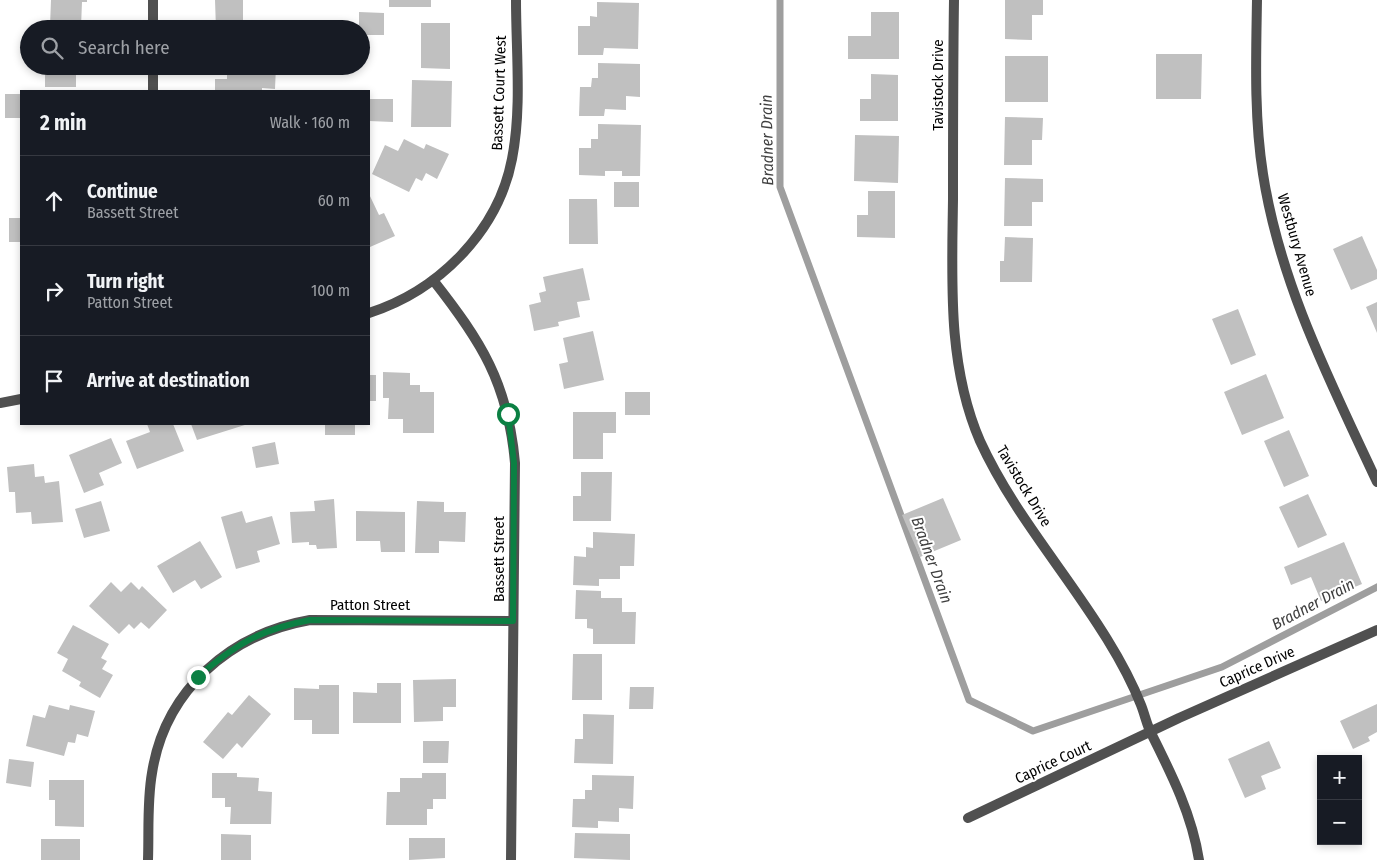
<!DOCTYPE html>
<meta charset="utf-8">
<style>
body{margin:0;font-family:"Fira Sans Condensed",sans-serif;background:#242831;color:#f1f3f6}
.controls{position:absolute;right:15px;bottom:15px;display:grid;overflow:hidden;border-radius:0px;box-shadow:0 2px 8px #0003}
.controls button{width:45px;height:45px;display:grid;place-items:center;padding:0;border:0;border-bottom:1px solid #363941;background:#171b24;color:#f1f3f6;font:25px sans-serif}
.stop{position:absolute;width:15px;height:15px;margin:-11px;border:4px solid #0b8043;border-radius:50%;background:#fff}
.stop.end{background:#0b8043;border-color:#fff;box-shadow:0 1px 5px #0008}
.list{margin:0;padding:0;list-style:none}
h2{display:flex;justify-content:space-between;align-items:center;height:65px;margin:0;padding:0 20px;font-size:21px}
h2 small{font-size:16px;font-weight:400;color:#9ea1a6}
.list li{display:grid;grid-template-columns:32px 1fr auto;gap:15px;align-items:center;box-sizing:border-box;height:90px;padding:0 20px;border-top:1px solid #363941}
.list b{display:block;font-size:19px;white-space:nowrap}
.list p{margin:0;font-size:16px;white-space:nowrap;color:#9ea1a6}
.list em{font-size:16px;font-style:normal;color:#9ea1a6}
.icon{flex:none;width:28px;height:28px;fill:none;stroke:currentColor;stroke-width:2;stroke-linecap:round;stroke-linejoin:round}
.map{position:relative;flex:none;width:1377px;height:860px;overflow:hidden}
.search{position:absolute;background:#171b24;box-shadow:0 2px 8px #0003;left:20px;top:20px;width:350px;height:55px;display:flex;align-items:center;gap:12px;box-sizing:border-box;padding:0 18px;border-radius:28px;color:#9ea1a6;font-size:19px}
.panel{position:absolute;background:#171b24;box-shadow:0 2px 8px #0003;left:20px;top:90px;width:350px;height:335px;border-radius:0px}
.map>svg:first-child{display:block}
.lines{fill:none;stroke-linecap:round;stroke-linejoin:round}
.stream{stroke:#9e9e9e;stroke-width:7}
.building{fill:#c0c0c0}
.minor{stroke:#505050;stroke-width:10}
.route{stroke:#0b8043;stroke-width:6}
.labels{text-anchor:middle;dominant-baseline:central;stroke-width:4;stroke-linejoin:round;paint-order:stroke}
.street-label{font-size:15px;fill:#000;stroke:#fff}
.water-label{font-size:16px;font-style:italic;fill:#3f3f3f;stroke:#fff}
</style>
<div class="map">
<svg width="1377" height="860" viewBox="0 0 1377 860">
<rect width="100%" height="100%" fill="#fff"/>
<g class="lines">
<path class="stream" d="M780 0V187L969 700 1033 731 1222 667 1377 587"/>
</g>
<path class="building" d="M51 0H87V2H82L81 27 50 26Z
M215 0H243V29H216Z
M389 0H431V7H389Z
M1005 0H1043V15H1032V40L1005 39Z
M597 2 639 3 638 49 604 48 603 55H578V26H590V16L597 17Z
M359 12 384 13V35H361V29H359Z
M871 12H899V59H848V36H871Z
M421 23H450V69L421 68Z
M1156 54H1202L1201 99H1156Z
M1005 56H1048V102H1005Z
M598 63 640 64V97L626 96V110L605 109 604 116H579L580 87H591L592 78H598Z
M45 66H76V87H45Z
M234 66H276L275 89 262 88V91H215V79H227V70H234Z
M871 74 898 75V121H860V99H871Z
M412 80 452 81 451 127H411Z
M5 94H21V118H5Z
M369 99H393V122L369 121Z
M1005 117 1043 118 1042 140H1032V165H1004Z
M598 124 641 125 640 176H622V171H605V176L579 175V148H591V139H598Z
M855 135 899 136 898 183 854 181Z
M404 139 424 149 426 144 449 154 437 179 426 173 422 181 416 178 409 192 372 174 385 145 398 151Z
M1005 178 1043 179V202H1032V226H1004Z
M614 182H639V207H614Z
M868 191H895V238L857 237V215H868Z
M369 194 379 215 384 213 395 236 370 247Z
M569 199H597L598 244H569Z
M9 218H21V242H9Z
M1362 236 1377 270V279L1351 290 1333 249Z
M1005 237 1033 238 1032 282H1000V261H1004Z
M583 268 590 300 577 302 580 317 558 322 559 326 534 331 529 305 541 302 539 293 546 291 543 277Z
M1377 302V333L1366 307Z
M1238 309 1256 355 1231 365 1212 319Z
M593 331 604 380 564 389 559 364 568 362 563 338Z
M383 372 410 373V385H420V392H434V433H403V419H388L389 398H383Z
M1266 374 1284 418 1242 435 1224 392Z
M369 375H376V401H369Z
M625 392H650V415H625Z
M573 412H616V433H603V459H573Z
M147 424H173L184 451 137 469 126 441 150 432Z
M191 424H248L197 440Z
M325 424H355V435H325Z
M1289 430 1309 476 1284 487 1264 441Z
M111 438 122 463 99 473 104 485 84 493 69 455Z
M275 442 279 464 256 468 252 447Z
M34 464 35 477 44 476 45 483 59 481 63 522 32 524 31 512 16 513 15 492H9L7 467Z
M581 472H612L611 521H573V496H581Z
M1308 494 1327 535 1298 548 1279 507Z
M943 498 961 540 920 557 902 515Z
M334 499 337 548 317 549 316 545H309V542L292 543 290 512 315 511 314 501Z
M101 501 110 531 84 538 75 509Z
M417 501 444 502V512H466L465 542 439 541V553H415Z
M242 511 246 523 272 516 280 544 257 551 260 562 236 569 221 517Z
M356 511 405 512V552H381L380 541H356Z
M593 532 635 534 634 566H620V579H599V586L573 585 574 556 586 557V547L593 548Z
M200 541 222 577 201 589 195 580 173 593 157 566Z
M1344 542 1362 584 1321 601 1311 577 1291 585 1284 567Z
M111 582 121 592 131 582 139 590 142 586 167 610 149 629 141 622 134 629 129 624 119 634 89 606Z
M576 590 601 591V598H622V612H636L635 644H593V629L587 628V619H575Z
M73 625 109 644 101 658 107 661 102 669 113 675 100 698 79 686 81 682 62 671 68 659 57 653Z
M573 654H602V700H572Z
M456 679V707H443V721L414 722 413 680Z
M377 683H401V723H353V692L377 693Z
M319 685H339V734H312V720H294V688L319 689Z
M630 687H654L653 709H629Z
M249 695 271 714 242 748 237 743 223 759 203 742 228 712 232 715Z
M1377 704V732L1368 737 1370 741 1353 749 1340 721Z
M49 705 69 710 70 705 95 711 88 737 77 734 75 743 68 742 64 756 26 746 33 715 45 718Z
M583 714 614 715 613 764 574 763 575 739H583Z
M423 741H449L448 763H423Z
M1269 741 1281 768 1261 776 1266 789 1245 798 1228 759Z
M9 759 34 762 31 787 6 783Z
M212 773H237V777L259 778 258 791 272 792 271 824H230L231 807H225V798H212Z
M422 773H446V799H433V809H427V825H386L387 792H400V778H422Z
M592 775 634 776 633 809 619 808V822L598 821V828L572 827 573 799H585V790H592Z
M49 780H84V827L55 826V800H49Z
M575 833 630 834V860L574 858Z
M221 834 251 835V860H221Z
M409 838H445V858L409 860Z
M41 839H80V860H41Z"/>
<g class="lines">
<path class="minor" d="M954 0C953 66 953 133 953 199 952 280 947 365 980 441 1013 513 1066 572 1107 639 1120 660 1132 682 1141 705 1145 715 1147 726 1152 735 1172 775 1192 815 1199 860
M1257 0C1256 58 1254 117 1263 174 1280 284 1331 383 1377 482
M153 29V0
M153 91V66
M433 280C481 341 508 383 515 463L511 860
M369 313C438 291 498 232 512 159 522 108 516 52 516 0
M0 403 21 399
M968 818 1179 718 1377 630
M148 860C149 831 147 801 152 773 165 690 230 634 310 620L513 621"/>
</g>
<g class="lines">
<path class="route" d="M198 677C234 645 261 629 310 620L513 621 514 463 508 414"/>
</g>
<g class="labels">
<g class="street-label">
<text transform="translate(938 85) rotate(-90)">Tavistock Drive</text>
<text transform="translate(499 93) rotate(-88)">Bassett Court West</text>
<text transform="translate(1297 245) rotate(74)">Westbury Avenue</text>
<text transform="translate(1024 486) rotate(59)">Tavistock Drive</text>
<text transform="translate(499 559) rotate(-90)">Bassett Street</text>
<text x="370" y="605">Patton Street</text>
<text transform="translate(1257 667) rotate(-24)">Caprice Drive</text>
<text transform="translate(1053 762) rotate(-25)">Caprice Court</text>
</g>
<g class="water-label">
<text transform="translate(767 140) rotate(-91)">Bradner Drain</text>
<text transform="translate(932 560) rotate(70)">Bradner Drain</text>
<text transform="translate(1313 604) rotate(-28)">Bradner Drain</text>
</g>
</g>
</svg>
<div class="controls">
<button>+</button>
<button>−</button>
</div>
<div class="stop" style="left:508px;top:414px"></div>
<div class="stop end" style="left:198px;top:677px"></div>
<div class="search"><svg class="icon" aria-label="search" viewBox="0 0 24 24"><circle cx="10" cy="10" r="6"/><path d="M15 15l6 6"/></svg>Search here</div>
<section class="panel">
<h2>2 min<small>Walk · 160 m</small></h2>
<ul class="list">
<li><svg class="icon" aria-label="ahead" viewBox="0 0 24 24"><path d="M12 20V5M6 11l6-6 6 6"/></svg><div><b>Continue</b><p>Bassett Street</p></div><em>60 m</em></li>
<li><svg class="icon" aria-label="right" viewBox="0 0 24 24"><path d="M7 20v-9h11M14 6l5 5-5 5"/></svg><div><b>Turn right</b><p>Patton Street</p></div><em>100 m</em></li>
<li><svg class="icon" aria-label="arrive" viewBox="0 0 24 24"><path d="M6 21V4h12l-3 4 3 4H6"/></svg><div><b>Arrive at destination</b></div></li>
</ul>
</section>
</div>
